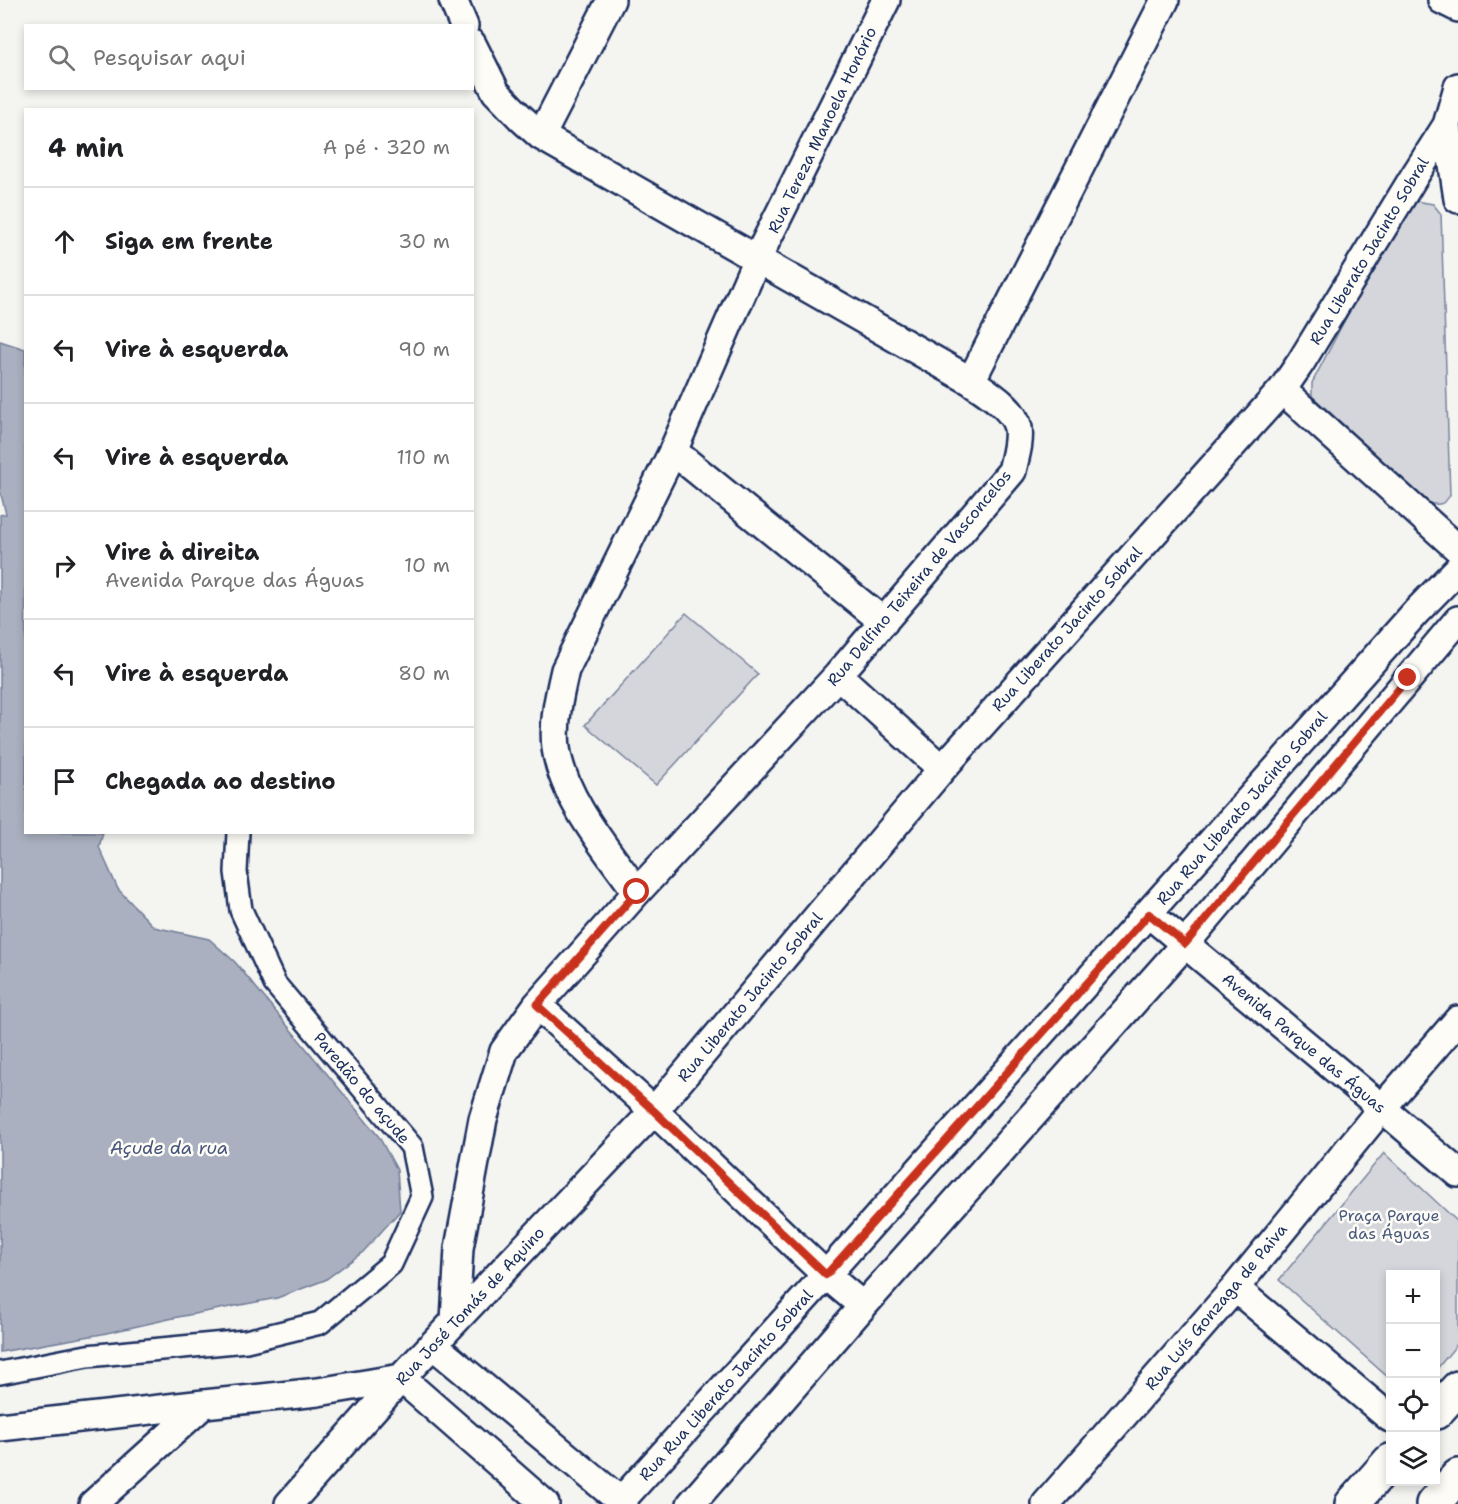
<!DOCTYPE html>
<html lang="pt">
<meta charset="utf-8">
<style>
body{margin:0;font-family:"Shantell Sans",sans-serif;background:#f2f2f2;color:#202124}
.controls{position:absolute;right:18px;bottom:18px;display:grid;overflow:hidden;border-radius:0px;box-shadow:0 3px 9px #0003}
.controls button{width:54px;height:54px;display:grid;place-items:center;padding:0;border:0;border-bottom:2px solid #e0e0e0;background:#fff;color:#202124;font:30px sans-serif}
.stop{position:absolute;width:18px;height:18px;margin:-14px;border:4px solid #c8321e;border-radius:50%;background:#fff}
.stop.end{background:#c8321e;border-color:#fff;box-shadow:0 2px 6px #0008}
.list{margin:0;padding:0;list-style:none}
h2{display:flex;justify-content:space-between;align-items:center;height:78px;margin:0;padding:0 24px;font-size:26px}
h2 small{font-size:20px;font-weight:400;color:#757577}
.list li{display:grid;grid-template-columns:39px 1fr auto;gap:18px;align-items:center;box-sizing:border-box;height:108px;padding:0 24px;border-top:2px solid #e0e0e0}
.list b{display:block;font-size:22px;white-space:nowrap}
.list p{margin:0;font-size:20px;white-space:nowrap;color:#757577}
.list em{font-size:20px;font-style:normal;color:#757577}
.icon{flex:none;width:33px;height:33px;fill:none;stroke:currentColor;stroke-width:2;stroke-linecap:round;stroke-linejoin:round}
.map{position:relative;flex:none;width:1458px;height:1504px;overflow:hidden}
.search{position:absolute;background:#fff;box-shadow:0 3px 9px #0003;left:24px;top:24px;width:450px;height:66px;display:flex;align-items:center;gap:15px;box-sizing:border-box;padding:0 21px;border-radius:0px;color:#757577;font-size:22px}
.panel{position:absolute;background:#fff;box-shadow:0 3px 9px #0003;left:24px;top:108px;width:450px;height:726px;border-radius:0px}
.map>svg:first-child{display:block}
.green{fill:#d4d6db;stroke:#78829c;stroke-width:1.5}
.water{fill:#aab0bf;stroke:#717c98;stroke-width:1.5}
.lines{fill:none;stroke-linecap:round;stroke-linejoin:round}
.pedestrian-casing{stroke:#1b2f5e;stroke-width:26}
.minor-casing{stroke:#1b2f5e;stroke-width:32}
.secondary-casing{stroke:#1b2f5e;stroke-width:38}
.pedestrian{stroke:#fdfcf7;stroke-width:21}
.minor{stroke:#fdfcf7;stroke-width:27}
.secondary{stroke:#fdfcf7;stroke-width:33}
.route{stroke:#c8321e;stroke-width:8}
.labels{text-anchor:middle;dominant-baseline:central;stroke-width:5;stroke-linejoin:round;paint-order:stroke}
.street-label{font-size:16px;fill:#1b2f5e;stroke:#fdfcf7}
.park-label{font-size:16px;fill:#49597d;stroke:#fdfcf7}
.water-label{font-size:18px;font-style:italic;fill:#46567b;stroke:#fdfcf7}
</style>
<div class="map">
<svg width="1458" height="1504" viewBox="0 0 1458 1504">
<rect width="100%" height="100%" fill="#f4f4f1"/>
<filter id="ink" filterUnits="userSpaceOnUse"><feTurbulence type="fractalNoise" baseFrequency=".0167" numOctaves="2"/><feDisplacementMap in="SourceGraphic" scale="12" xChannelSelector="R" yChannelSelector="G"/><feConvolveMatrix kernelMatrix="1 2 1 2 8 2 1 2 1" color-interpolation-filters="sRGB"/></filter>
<g filter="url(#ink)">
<path class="green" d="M1415 201 1433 204 1441 214 1450 495C1445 504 1439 506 1429 503L1312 396V383L1402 210Z
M686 613 758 674 656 785 585 725Z
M1384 1153 1458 1222V1343L1436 1370V1274H1390V1379L1279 1280Z"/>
<path class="water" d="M0 341 25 349 26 832 103 833 99 847 118 889 154 927 209 939 235 962 379 1137 397 1170 400 1211 363 1252 325 1280 277 1298 178 1317 102 1334 0 1352V515L6 514 0 491Z"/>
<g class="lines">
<defs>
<path id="pedestrian" d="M0 1373 87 1356 246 1341 320 1323 391 1264 422 1197 412 1147 275 984 241 910 236 872 238 832"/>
<path id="minor" d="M453 0 464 26
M1442 0 1458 8
M472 44 496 92 521 118 541 136 971 381
M1458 87 1447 125 1458 199
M541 136 611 0
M1282 390 1458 549
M673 451 884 622
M838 675 942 769
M637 892C608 851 563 799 556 748 553 722 559 696 565 670L673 451 757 259 886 0
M1149 914 1382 1108 1458 1173
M537 1005 654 1111 826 1275 863 1306
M1235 1288 1390 1418
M455 1321 459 1248 483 1119 504 1051 537 1005 637 892 838 675 1012 471C1015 457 1020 443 1018 428 1014 408 986 392 971 381L1165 0
M433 1345 624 1504
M401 1378 545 1504
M0 1427 204 1404
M93 1504 204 1404 318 1392 401 1378
M289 1504 401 1378 654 1111 942 769 1282 390 1301 362 1415 175 1447 125
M618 1504 826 1275 1416 612 1458 569
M691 1504 863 1306 1185 944 1458 620
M1046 1504 1235 1288 1382 1108 1458 1020"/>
<path id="secondary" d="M1436 1412 1458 1388
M1352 1504 1390 1461
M1433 1504 1458 1476"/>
</defs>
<use href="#pedestrian" class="pedestrian-casing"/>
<use href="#minor" class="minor-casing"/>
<use href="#secondary" class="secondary-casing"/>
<use href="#pedestrian" class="pedestrian"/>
<use href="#minor" class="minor"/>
<use href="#secondary" class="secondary"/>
</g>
</g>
<g class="lines" filter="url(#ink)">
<path class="route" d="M637 892 537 1005 654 1111 826 1275 1149 914 1185 944 1408 678"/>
</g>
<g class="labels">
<g class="street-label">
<text transform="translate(822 130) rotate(-64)">Rua Tereza Manoela Honório</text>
<text transform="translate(1369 251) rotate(-59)">Rua Liberato Jacinto Sobral</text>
<text transform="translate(919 578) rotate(-50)">Rua Delfino Teixeira de Vasconcelos</text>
<text transform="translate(1067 629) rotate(-48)">Rua Liberato Jacinto Sobral</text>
<text transform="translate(1242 808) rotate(-49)">Rua Rua Liberato Jacinto Sobral</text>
<text transform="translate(750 997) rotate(-50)">Rua Liberato Jacinto Sobral</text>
<text transform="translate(1304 1043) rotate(40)">Avenida Parque das Águas</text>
<text transform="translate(362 1088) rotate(50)">Paredão do açude</text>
<text transform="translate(470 1306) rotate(-47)">Rua José Tomás de Aquino</text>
<text transform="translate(1216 1307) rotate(-50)">Rua Luís Gonzaga de Paiva</text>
<text transform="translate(726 1385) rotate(-48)">Rua Rua Liberato Jacinto Sobral</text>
</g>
<g class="park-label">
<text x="1389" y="1215">Praça Parque<tspan x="1389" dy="18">das Águas</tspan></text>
</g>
<g class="water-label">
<text x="169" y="1148">Açude da rua</text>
</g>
</g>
</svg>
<div class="controls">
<button>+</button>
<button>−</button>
<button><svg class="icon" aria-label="locate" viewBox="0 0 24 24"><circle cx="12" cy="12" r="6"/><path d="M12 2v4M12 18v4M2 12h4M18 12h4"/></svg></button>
<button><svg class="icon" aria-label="layers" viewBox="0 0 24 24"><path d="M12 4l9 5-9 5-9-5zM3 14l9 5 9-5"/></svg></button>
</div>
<div class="stop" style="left:637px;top:892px"></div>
<div class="stop end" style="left:1408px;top:678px"></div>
<div class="search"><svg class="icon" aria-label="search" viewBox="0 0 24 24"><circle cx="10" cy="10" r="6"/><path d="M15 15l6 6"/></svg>Pesquisar aqui</div>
<section class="panel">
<h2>4 min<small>A pé · 320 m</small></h2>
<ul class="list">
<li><svg class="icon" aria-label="ahead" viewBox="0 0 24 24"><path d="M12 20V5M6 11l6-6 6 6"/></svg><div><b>Siga em frente</b></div><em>30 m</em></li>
<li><svg class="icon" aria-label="left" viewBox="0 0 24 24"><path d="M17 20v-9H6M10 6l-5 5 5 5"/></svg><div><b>Vire à esquerda</b></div><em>90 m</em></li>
<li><svg class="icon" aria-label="left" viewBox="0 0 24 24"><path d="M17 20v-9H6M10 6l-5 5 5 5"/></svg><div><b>Vire à esquerda</b></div><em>110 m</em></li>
<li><svg class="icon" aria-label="right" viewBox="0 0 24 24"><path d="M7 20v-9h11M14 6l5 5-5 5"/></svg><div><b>Vire à direita</b><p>Avenida Parque das Águas</p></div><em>10 m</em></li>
<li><svg class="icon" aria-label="left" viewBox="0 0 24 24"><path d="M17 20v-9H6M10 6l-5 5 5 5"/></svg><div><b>Vire à esquerda</b></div><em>80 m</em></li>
<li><svg class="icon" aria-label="arrive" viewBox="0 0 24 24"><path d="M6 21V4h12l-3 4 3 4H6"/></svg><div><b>Chegada ao destino</b></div></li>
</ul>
</section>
</div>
